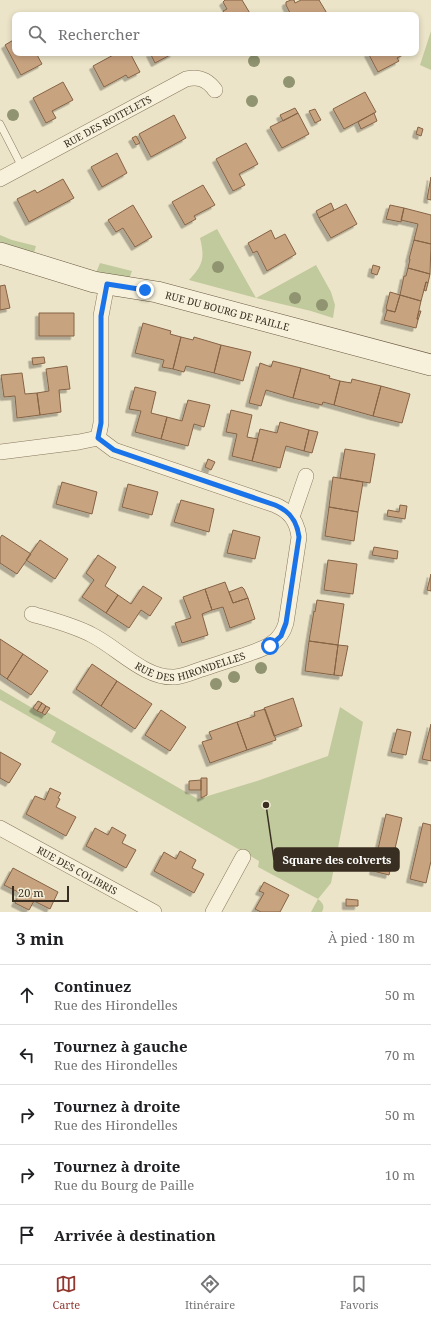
<!DOCTYPE html>
<html lang="fr">
<meta charset="utf-8">
<style>
body{margin:0;font-family:"Noto Serif",serif;background:#f6f6f6;color:#202124}
.scale{position:absolute;left:12px;bottom:10px;width:57px;box-sizing:border-box;padding-left:4px;border:2px solid #382e21;border-top:0;font-size:11px;line-height:14px;white-space:nowrap;color:#382e21;-webkit-text-stroke:3px #f4eed7;paint-order:stroke}
.stop{position:absolute;width:12px;height:12px;margin:-9px;border:3px solid #1a73e8;border-radius:50%;background:#fff}
.stop.end{background:#1a73e8;border-color:#fff;box-shadow:0 1px 4px #0008}
.list{margin:0;padding:0;list-style:none}
h2{display:flex;justify-content:space-between;align-items:center;height:52px;margin:0;padding:0 16px;font-size:17px}
h2 small{font-size:13px;font-weight:400;color:#757577}
.list li{display:grid;grid-template-columns:26px 1fr auto;gap:12px;align-items:center;box-sizing:border-box;height:60px;padding:0 16px;border-top:1px solid #e0e0e0}
.list b{display:block;font-size:15px;white-space:nowrap}
.list p{margin:0;font-size:13px;white-space:nowrap;color:#757577}
.list em{font-size:13px;font-style:normal;color:#757577}
.icon{flex:none;width:22px;height:22px;fill:none;stroke:currentColor;stroke-width:2;stroke-linecap:round;stroke-linejoin:round}
.map{position:relative;flex:none;width:431px;height:912px;overflow:hidden}
.search{position:absolute;background:#fff;box-shadow:0 2px 6px #0003;left:12px;right:12px;top:12px;height:44px;display:flex;align-items:center;gap:10px;box-sizing:border-box;padding:0 14px;border-radius:8px;color:#757577;font-size:15px}
.sheet{height:352px;background:#fff}
nav{display:flex;justify-content:space-around;align-items:center;box-sizing:border-box;height:56px;border-top:1px solid #e0e0e0;background:#fff;font-size:11px;color:#757577}
nav a{display:grid;justify-items:center;gap:2px}
nav .on{color:#923831}
.map>svg:first-child{display:block}
.green{fill:#c1ca9c}
.building{fill:#c8a380;stroke:#856345;filter:url(#shadow)}
.lines{fill:none;stroke-linecap:round;stroke-linejoin:round}
.lane-casing{stroke:#87775e;stroke-width:8}
.street-casing{stroke:#87775e;stroke-width:16}
.secondary-casing{stroke:#695841;stroke-width:22}
.lane{stroke:#f7f1db;stroke-width:7}
.street{stroke:#f7f1db;stroke-width:15}
.secondary{stroke:#f7f1db;stroke-width:21}
.tree{fill:#909470}
.route{stroke:#1a73e8;stroke-width:5}
.labels{text-anchor:middle;dominant-baseline:central;stroke-width:3;stroke-linejoin:round;paint-order:stroke}
.street-label{font-size:10px;fill:#382e21;stroke:#f4eed7}
.leader{fill:none;stroke:#382e21;stroke-width:1.5}
.callout-dot{fill:#382e21;stroke:#f4eed7;stroke-width:1.5}
.callout{fill:#382e21;stroke:#382e21;stroke-width:1.5}
.callout-label{font-size:11px;text-anchor:middle;font-weight:bold;fill:#fff}
</style>
<div class="map">
<svg width="431" height="912" viewBox="0 0 431 912">
<defs>
<filter id="shadow"><feDropShadow dx="-3.5" dy="3.5" stdDeviation="0" flood-color="#0004"/></filter>
</defs>
<rect width="100%" height="100%" fill="#ece4c8"/>
<path class="green" d="M431 31V70L420 65Z
M217 229 256 298 316 265 331 292 335 305 333 318 311 311 256 298 189 280C203 265 205 259 200 238Z
M0 235 12 240 36 246 33 256 0 244Z
M100 263 132 271 129 279 96 273Z
M0 689 44 715 47 712 198 799 257 781 328 756 340 707 363 722 331 883 318 899C323 903 325 906 322 912H311L318 899 258 867 259 861 51 742 56 732 0 700Z"/>
<path class="building" d="M225 0H242L251 15H226L223 11 227 9 223 2Z
M291 0H294L295 3 301 0H319L328 15H291L286 5V2Z
M15 39V53H36L42 64 21 75 5 45Z
M117 53H130L140 72 128 78 126 75 104 87 93 66Z
M150 53H174L155 63Z
M368 53H403V55L397 58 399 61 378 72Z
M63 82 73 100 52 111 56 118 46 123 33 98Z
M365 92 376 112 344 129 333 109Z
M295 108 298 113 283 121 280 115Z
M315 109 321 120 315 123 309 111Z
M298 113 309 134 282 148 270 127Z
M374 113 377 121 361 129 358 122Z
M174 115 186 138 151 157 139 134Z
M418 127 423 129 421 136 416 134Z
M136 136 140 143 136 145 132 138Z
M246 143 258 164 239 174 245 185 233 191 216 159Z
M117 153 127 173 102 187 91 167Z
M431 177V200L427 199Z
M63 179 74 198 29 222 17 199 35 190 37 193Z
M203 185 215 205 194 216 196 219 185 225 172 202Z
M331 203 334 210 319 218 316 211Z
M346 204 357 224 331 238 319 218Z
M133 205 152 237 135 247 123 228 116 232 108 220Z
M390 205 404 208 401 222 386 219Z
M404 208 431 215V244L414 240 418 224 401 220Z
M271 230 275 239 285 234 296 254 267 271 257 251 253 253 248 243Z
M414 240 431 244 430 274 408 268 410 259H409Z
M373 265 380 267 377 275 371 273Z
M408 268 430 274 428 283 426 282 421 301 400 295 404 276H406Z
M426 282 428 283 426 291 424 290Z
M5 285 10 308 0 310V286Z
M390 292 400 295 395 312 387 310 386 308Z
M400 295 421 301 417 319 418 320 416 328 384 320 387 310 395 312Z
M419 311H421L418 320 417 319Z
M39 313H74V336H39Z
M143 323 171 331 170 334 181 337 173 369 162 367 164 360 135 353Z
M181 337 193 340 194 337 221 345 214 373 186 366 184 372 173 369Z
M221 345 251 352 243 381 214 373Z
M44 357 45 363 33 365 32 358Z
M273 361 301 368 293 398 266 390 261 406 249 403 260 363 271 367Z
M67 366 70 389 59 390 61 412 40 415 37 393 49 391 46 369Z
M301 368 330 376 329 378 340 381 334 405 323 402 322 405 293 398Z
M22 373 25 394 37 393 40 415 17 418 15 396 4 397 1 375Z
M352 379 381 386 373 416 334 405 340 381 351 383Z
M381 386 410 394 402 423 373 416Z
M135 387 156 392 151 413 167 417 161 439 135 432 141 411 129 409Z
M188 400 210 405 204 427 194 424 188 446 161 439 167 417 182 421Z
M231 410 252 415 247 437 258 439 252 461 232 456 237 434 226 432Z
M280 422 309 430 304 451 286 446 280 468 252 461 260 429 277 433Z
M309 430 318 432 312 453 304 451Z
M345 449 375 454 370 483 340 478Z
M208 459 215 462 211 470 205 467Z
M333 477 363 482 358 512 329 507Z
M62 482 97 492 92 514 56 504Z
M128 484 158 492 152 515 122 507Z
M181 500 214 509 209 532 174 522Z
M400 505 407 506 405 519 387 516 388 510 399 512Z
M329 507 358 512 354 541 325 536Z
M233 530 260 537 255 559 227 553Z
M2 535 31 554 17 574 0 563V538Z
M40 540 68 559 55 579 26 560Z
M374 547 398 551 397 559 372 555Z
M98 555 116 567 105 586 118 595 106 613 82 597 94 580 86 573Z
M328 560 357 564 353 594 324 590Z
M431 574V591L427 590Z
M225 582 233 603 248 598 255 619 230 628 223 607 212 610 205 589Z
M143 586 162 598 150 616 141 610 129 628 106 613 118 595 131 604Z
M242 587 244 589 248 598 233 603 229 592Z
M205 589 212 610 202 614 208 635 182 643 175 623 191 618 183 597Z
M317 600 344 604 338 645 309 641 314 611 315 612Z
M0 639 23 654 7 679 0 674Z
M309 641 338 645 334 675 305 671Z
M338 645 348 646 342 676 334 675Z
M23 654 48 671 31 695 7 679Z
M92 664 117 681 101 706 76 689Z
M117 681 152 704 135 729 101 706Z
M293 698 302 726 274 736 264 708Z
M38 701 42 703 37 711 33 708Z
M42 703 46 706 42 713 37 711Z
M46 706 50 708 45 715 42 713Z
M265 709 276 740 247 750 237 722 255 716 254 712Z
M161 710 186 727 170 751 145 735Z
M237 722 247 750 210 763 202 742 212 739 209 732Z
M431 724V761L422 759Z
M397 729 411 732 406 755 391 752Z
M0 752 21 764 9 783 0 778Z
M201 778H207V795L201 798Z
M201 780V790H189V781Z
M50 788 61 793 58 798 60 799 56 807 76 817 66 836 26 814 35 796 45 800Z
M386 814 402 818 389 875 373 871Z
M423 823 431 825V861L426 883 410 879Z
M112 827 126 835 122 843 136 850 126 868 86 846 95 828 108 835Z
M180 851 196 860 192 868 204 874 194 893 154 871 164 852 176 859Z
M13 868 58 892 50 909 34 901 29 910 15 903 20 893 4 885Z
M264 882 289 895 280 912H261L255 909 264 893 259 891Z
M346 899 358 900V906H346Z"/>
<g class="lines">
<defs>
<path id="lane" d="M0 124 22 167"/>
<g id="street">
<path id="s1" d="M0 179 186 79C198 76 207 79 215 90"/>
<path d="M0 452 79 442 98 438"/>
<path d="M292 517 306 476"/>
<path id="s2" d="M32 614C52 620 73 625 92 635 118 648 145 679 175 677 185 676 193 672 202 669 215 665 229 660 242 656 262 649 280 645 286 623L299 537C297 521 290 511 275 505L114 450 98 438 101 423V316L107 284"/>
<path id="s3" d="M0 828 154 912"/>
<path d="M213 912 243 857"/>
</g>
<g id="secondary">
<path id="s4" d="M0 253 94 282 157 292 431 365"/>
</g>
</defs>
<use href="#lane" class="lane-casing"/>
<use href="#street" class="street-casing"/>
<use href="#secondary" class="secondary-casing"/>
<use href="#lane" class="lane"/>
<use href="#street" class="street"/>
<use href="#secondary" class="secondary"/>
</g>
<g class="tree">
<circle cx="254" cy="61" r="6"/>
<circle cx="289" cy="82" r="6"/>
<circle cx="252" cy="101" r="6"/>
<circle cx="13" cy="115" r="6"/>
<circle cx="218" cy="267" r="6"/>
<circle cx="295" cy="298" r="6"/>
<circle cx="322" cy="305" r="6"/>
<circle cx="261" cy="668" r="6"/>
<circle cx="234" cy="677" r="6"/>
<circle cx="216" cy="684" r="6"/>
</g>
<g class="lines">
<path class="route" d="M145 290 107 284 101 316V423L98 438 114 450 275 505C290 511 297 521 299 537L286 623 281 636 270 646"/>
</g>
<g class="labels">
<g class="street-label">
<text stroke="none"><textPath href="#s1" startOffset="122">RUE DES ROITELETS</textPath></text>
<text stroke="none"><textPath href="#s4" startOffset="235">RUE DU BOURG DE PAILLE</textPath></text>
<text stroke="none"><textPath href="#s2" startOffset="174">RUE DES HIRONDELLES</textPath></text>
<text stroke="none"><textPath href="#s3" startOffset="88">RUE DES COLIBRIS</textPath></text>
</g>
</g>
<path class="leader" d="M266 805L274 860"/>
<circle class="callout-dot" cx="266" cy="805" r="4"/>
<rect class="callout" x="274" y="848" width="125" height="23" rx="4"/>
<g class="callout-label">
<text x="337" y="864">Square des colverts</text>
</g>
</svg>
<div class="scale">20 m</div>
<div class="stop" style="left:270px;top:646px"></div>
<div class="stop end" style="left:145px;top:290px"></div>
<div class="search"><svg class="icon" aria-label="search" viewBox="0 0 24 24"><circle cx="10" cy="10" r="6"/><path d="M15 15l6 6"/></svg>Rechercher</div>
</div>
<section class="sheet">
<h2>3 min<small>À pied · 180 m</small></h2>
<ul class="list">
<li><svg class="icon" aria-label="ahead" viewBox="0 0 24 24"><path d="M12 20V5M6 11l6-6 6 6"/></svg><div><b>Continuez</b><p>Rue des Hirondelles</p></div><em>50 m</em></li>
<li><svg class="icon" aria-label="left" viewBox="0 0 24 24"><path d="M17 20v-9H6M10 6l-5 5 5 5"/></svg><div><b>Tournez à gauche</b><p>Rue des Hirondelles</p></div><em>70 m</em></li>
<li><svg class="icon" aria-label="right" viewBox="0 0 24 24"><path d="M7 20v-9h11M14 6l5 5-5 5"/></svg><div><b>Tournez à droite</b><p>Rue des Hirondelles</p></div><em>50 m</em></li>
<li><svg class="icon" aria-label="right" viewBox="0 0 24 24"><path d="M7 20v-9h11M14 6l5 5-5 5"/></svg><div><b>Tournez à droite</b><p>Rue du Bourg de Paille</p></div><em>10 m</em></li>
<li><svg class="icon" aria-label="arrive" viewBox="0 0 24 24"><path d="M6 21V4h12l-3 4 3 4H6"/></svg><div><b>Arrivée à destination</b></div></li>
</ul>
</section>
<nav>
<a class="on"><svg class="icon" aria-label="map" viewBox="0 0 24 24"><path d="M3 6l6-2 6 2 6-2v14l-6 2-6-2-6 2zM9 4v14M15 6v14"/></svg>Carte</a>
<a><svg class="icon" aria-label="directions" viewBox="0 0 24 24"><path d="M12 3l9 9-9 9-9-9zM9 14v-3h6M13 9l2 2-2 2"/></svg>Itinéraire</a>
<a><svg class="icon" aria-label="saved" viewBox="0 0 24 24"><path d="M7 4h10v16l-5-4-5 4z"/></svg>Favoris</a>
</nav>
